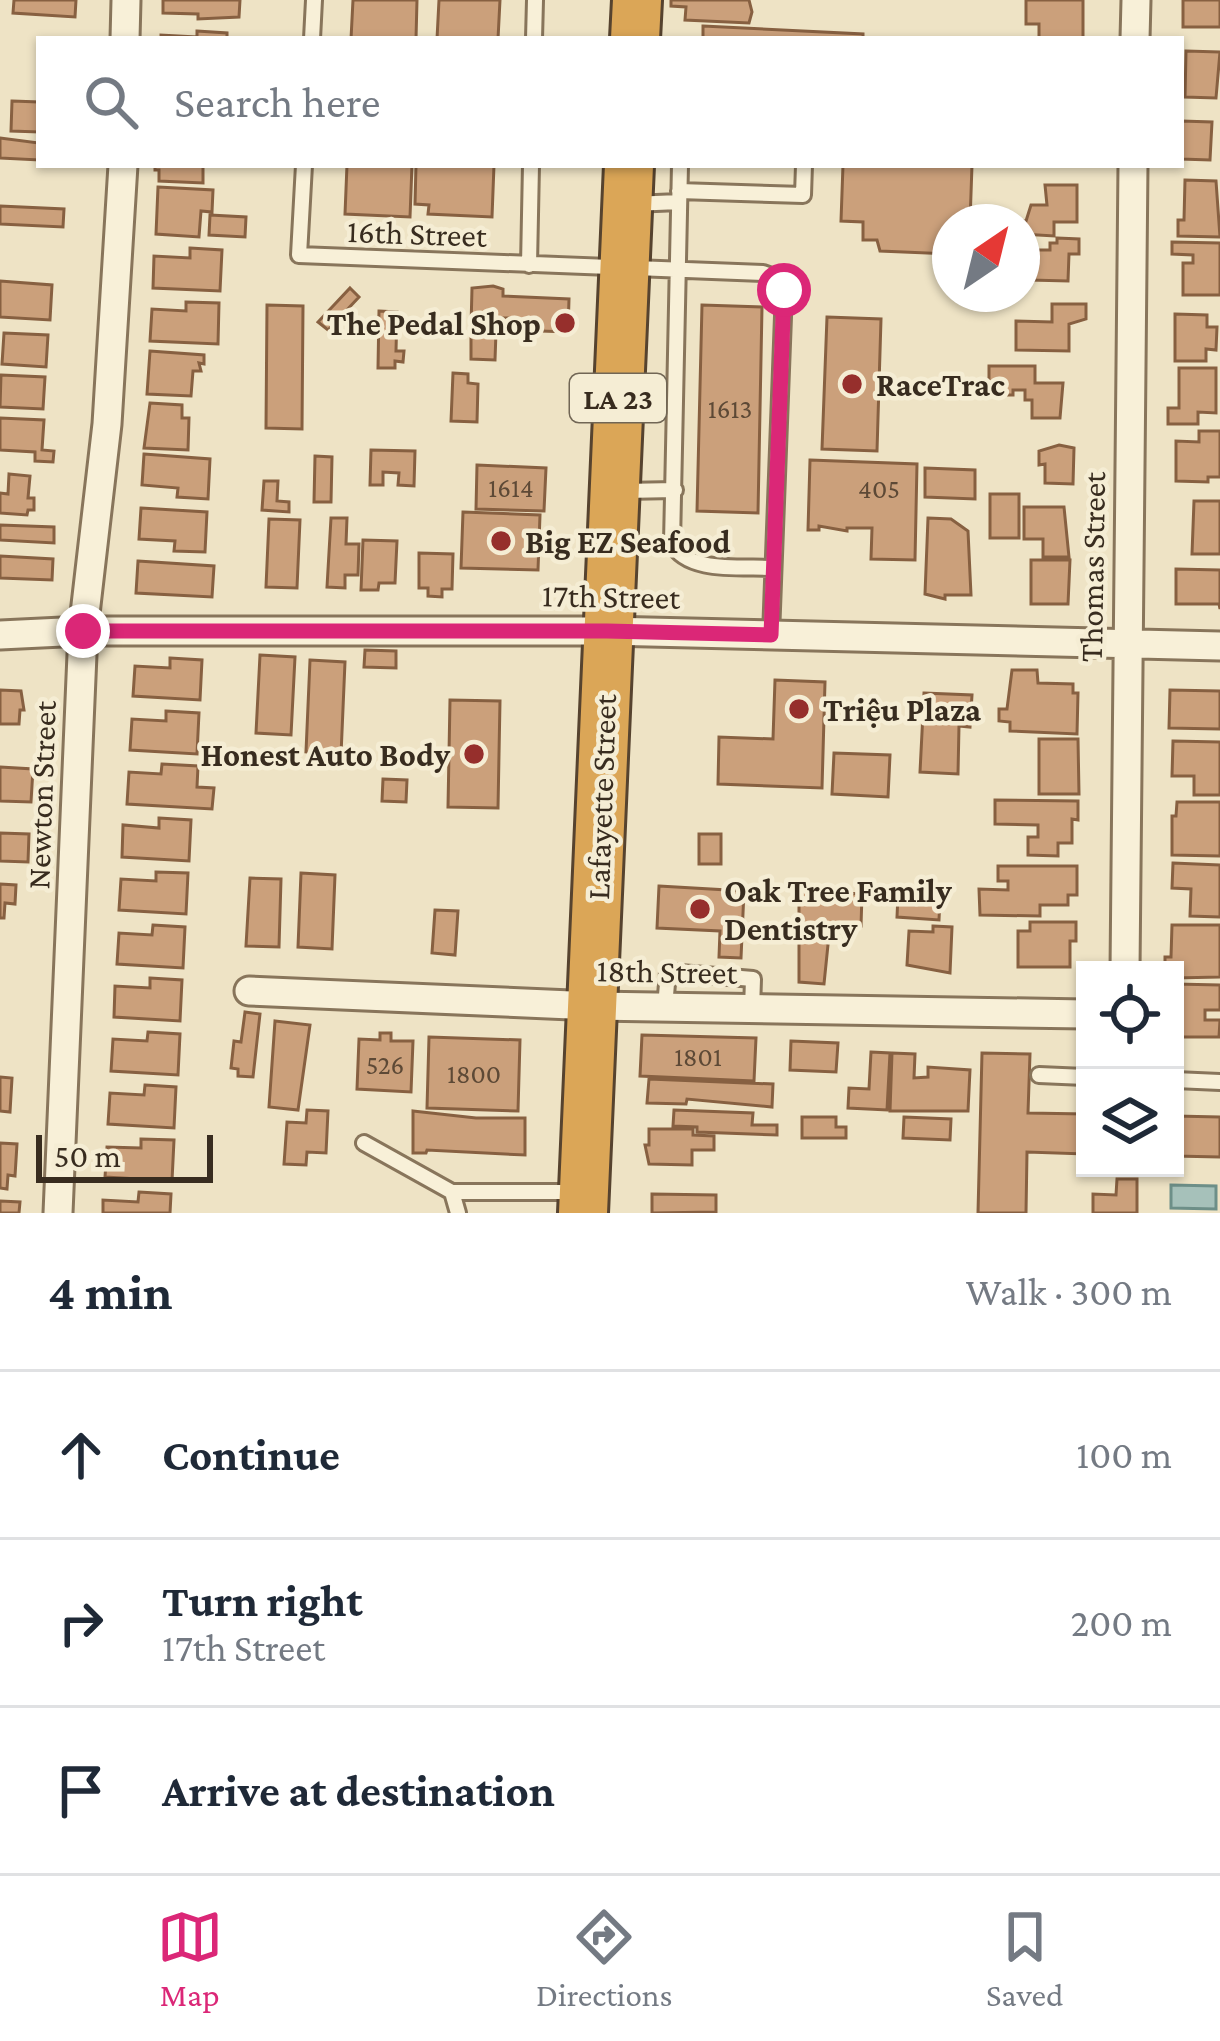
<!DOCTYPE html>
<meta charset="utf-8">
<style>
body{margin:0;font-family:"Crimson Pro",serif;background:#f2f2f3;color:#1f2937}
.controls{position:absolute;right:36px;bottom:36px;display:grid;overflow:hidden;border-radius:0px;box-shadow:0 3px 9px #0004}
.controls button{width:108px;height:108px;display:grid;place-items:center;padding:0;border:0;border-bottom:3px solid #e0e1e3;background:#fff;color:#1f2937;font:60px sans-serif}
.compass{position:absolute;left:932px;top:204px;width:108px;height:108px;border-radius:50%;background:#fff;box-shadow:0 3px 9px #0004;rotate:35deg}
.scale{position:absolute;left:36px;bottom:30px;width:177px;box-sizing:border-box;padding-left:12px;border:6px solid #382c1f;border-top:0;font-size:33px;line-height:42px;white-space:nowrap;color:#382c1f;-webkit-text-stroke:9px #f5edd4;paint-order:stroke}
.stop{position:absolute;width:36px;height:36px;margin:-27px;border:9px solid #db2777;border-radius:50%;background:#fff}
.stop.end{background:#db2777;border-color:#fff;box-shadow:0 3px 12px #0008}
.list{margin:0;padding:0;list-style:none}
h2{display:flex;justify-content:space-between;align-items:center;height:156px;margin:0;padding:0 48px;font-size:51px}
h2 small{font-size:39px;font-weight:400;color:#747a83}
.list li{display:grid;grid-template-columns:78px 1fr auto;gap:36px;align-items:center;box-sizing:border-box;height:168px;padding:0 48px;border-top:3px solid #e0e1e3}
.list b{display:block;font-size:45px;white-space:nowrap}
.list p{margin:0;font-size:39px;white-space:nowrap;color:#747a83}
.list em{font-size:39px;font-style:normal;color:#747a83}
.icon{flex:none;width:66px;height:66px;fill:none;stroke:currentColor;stroke-width:2;stroke-linecap:round;stroke-linejoin:round}
.map{position:relative;flex:none;width:1220px;height:1213px;overflow:hidden}
.search{position:absolute;background:#fff;box-shadow:0 3px 9px #0004;left:36px;right:36px;top:36px;height:132px;display:flex;align-items:center;gap:30px;box-sizing:border-box;padding:0 42px;border-radius:0px;color:#747a83;font-size:45px}
.sheet{height:660px;background:#fff}
nav{display:flex;justify-content:space-around;align-items:center;box-sizing:border-box;height:168px;border-top:3px solid #e0e1e3;background:#fff;font-size:33px;color:#747a83}
nav a{display:grid;justify-items:center;gap:6px}
nav .on{color:#db2777}
.map>svg:first-child{display:block}
.water{fill:#a6c1ba;stroke:#6d8f88;stroke-width:3}
.building{fill:#cba07b;stroke:#876041;stroke-width:3}
.lines{fill:none;stroke-linecap:round;stroke-linejoin:round}
.lane-casing{stroke:#88755b;stroke-width:20}
.street-casing{stroke:#88755b;stroke-width:33}
.highway-casing{stroke:#56432f;stroke-width:54}
.lane{stroke:#f8f0d8;stroke-width:14}
.street{stroke:#f8f0d8;stroke-width:27}
.highway{stroke:#dba657;stroke-width:48}
.route{stroke:#db2777;stroke-width:15}
.poi-dot{fill:#962f2c;stroke:#f5edd4;stroke-width:4.5}
.labels{text-anchor:middle;dominant-baseline:central;stroke-width:9;stroke-linejoin:round;paint-order:stroke}
.number-label{font-size:27px;fill:#5d4936}
.shield{fill:#f5edd4;stroke:#716655;stroke-width:3}
.shield-label{font-size:30px;font-weight:bold;fill:#382c1f}
.street-label{font-size:33px;fill:#382c1f;stroke:#f5edd4}
.poi-label{font-size:33px;font-weight:bold;fill:#382c1f;stroke:#f5edd4;text-anchor:start}
</style>
<div class="map">
<svg width="1220" height="1213" viewBox="0 0 1220 1213">
<rect width="100%" height="100%" fill="#eee3c5"/>
<path class="water" d="M1171 1185 1216 1186V1209L1171 1208Z"/>
<path class="building" d="M14 0H76L75 17 13 13Z
M163 0H240L239 17 198 19V14L163 13Z
M353 0H417L416 39H351Z
M439 0H500L498 39H437Z
M671 0H749L752 12 749 23 685 20 686 7 671 6Z
M1026 0H1083V39H1039V24H1026Z
M1183 0H1220V27H1183Z
M703 26 863 34V39H703Z
M197 31 227 33V38L238 39H161V35L197 37Z
M1186 51 1220 52 1216 98 1185 97Z
M12 101 39 102V132L11 131Z
M1181 121 1212 122 1210 160 1181 159Z
M0 138 39 143V160L0 158Z
M155 165H203V183L159 181V170H155Z
M347 165H412L410 217 345 214Z
M416 165H494L492 217 428 214 429 205 415 204Z
M843 165H972L970 222H950V254L880 251 877 240H863V222L841 221Z
M1185 180 1216 181 1220 237 1178 236V220H1184Z
M1045 185H1077V222H1054V236L1022 234V222L1008 221H1026L1031 205H1047Z
M158 187 213 190 212 212 201 211 199 237 156 234Z
M0 206 64 209 63 227 0 224Z
M210 215 246 217 245 237 209 235Z
M1057 238 1079 239V254H1069L1068 281 1030 280 1031 250H1050V243H1057Z
M1172 242 1220 243V295H1183V263H1193V255L1172 254Z
M190 248 222 250 220 291 153 288 154 256 190 258Z
M0 281 52 285 50 320 0 317Z
M493 286 503 289V296L569 299 568 332 513 330 514 318H501V328L471 327 472 288Z
M350 288 359 297 328 330 318 322Z
M186 302 219 303 218 344 150 341 152 309 186 311Z
M1052 304H1086V319L1069 324V351L1016 350V321L1052 322Z
M267 305 303 306 302 429 266 428Z
M702 305 762 307 758 513 697 511Z
M379 311 397 312 396 351H404L403 362 395 361V368H378Z
M1175 314 1207 315V327H1217L1216 350 1206 349V361H1175Z
M827 317 881 319 877 451 822 449Z
M471 332H496L495 360 471 359Z
M4 333 48 335 46 367 2 364Z
M150 351 204 355V364L199 363 201 371H193L191 396 147 394Z
M989 366H1035V383H1063L1060 418H1032V400H1025V390H1013V395H989Z
M1179 368H1216V413L1198 412V424H1168V408H1179Z
M453 373 468 374V383L478 384 477 422 451 421Z
M1 375 45 377 43 409 0 407Z
M150 403 182 405V418H189L188 450 144 448Z
M0 418 44 420 42 450 54 451 53 462 35 461V452L0 450Z
M1199 431H1220V477H1208V482L1176 481V441L1199 442Z
M1059 445 1074 448 1073 484 1045 483V464L1039 465V451Z
M371 450 415 451 414 486 398 485 399 473 383 472V485H370Z
M144 454 210 459 208 499 177 497 178 488 142 485Z
M315 456 332 457 331 502H314Z
M810 460 917 464 915 560 871 559 872 528H847V531L819 526V530H808Z
M477 465 546 468 544 511 476 509Z
M925 468 975 470V499L925 497Z
M9 474 30 476 28 498H34V510H28L27 515 0 513V493L8 494Z
M264 481H278L277 501 289 502V512L262 510Z
M990 494H1019V538H990Z
M1194 501H1220V554H1192Z
M1024 507H1064L1069 557H1043V539H1024Z
M141 508 207 512 205 552 174 551 175 541 139 539Z
M463 512 540 515 538 570 461 568Z
M331 518H347L346 544H359L358 575H345V588L327 587Z
M928 518 951 519 968 531 971 595H945V599L925 594Z
M269 519 300 520 297 588 266 587Z
M0 525 54 527V543L0 540Z
M363 540 397 541 395 583H379L378 590H361Z
M419 553 453 554 452 589H442V597L428 596V588H419Z
M0 556 53 559 52 580 0 578Z
M1031 560H1070L1068 604H1031Z
M138 561 214 566 212 597 136 593Z
M1176 569 1220 570V609L1219 604H1176Z
M365 650 396 651V668L364 667Z
M260 655 295 657 291 735 256 733Z
M170 658 202 660 200 700 133 696 135 666 170 668Z
M310 660 345 662 341 755 306 752Z
M1012 670H1037L1038 683 1073 684V693H1078L1077 734 1010 731V722L999 721V709H1007Z
M775 680 825 682 822 788 718 784 719 737 773 739Z
M0 690 21 691 24 710H20L19 724H0Z
M1170 690 1220 691V729L1169 728Z
M924 693 972 695 970 727 959 726 958 774 920 772Z
M450 700 500 701 498 808 448 807Z
M166 711 199 713 197 754 130 750 132 719 166 721Z
M1039 739H1078L1079 794H1039Z
M1173 741 1220 742V795H1194V776H1172Z
M834 753 890 755 888 797 832 794Z
M162 764 198 766 197 787 214 788 212 809 127 804 129 772 161 774Z
M0 767 33 769 31 802 0 801Z
M383 779 407 780 406 802 382 801Z
M995 800 1078 801V820L1072 819V843H1058V856L1028 855V837H1038V825L995 824Z
M1177 802H1220V856L1172 855V816H1176Z
M159 818 191 820 189 861 122 857 123 825 159 828Z
M0 833 29 834 28 862 0 861Z
M699 834H721V864H699Z
M1173 863 1220 865V917L1190 916 1191 889 1172 888Z
M998 866H1077V895H1068V905H1040V916L980 915 979 889 1008 890V881H998Z
M156 872 188 873 186 914 119 910 121 879 156 881Z
M301 873 335 875 332 949 298 947Z
M250 878 281 879 279 947 246 946Z
M0 884 16 885 15 904 5 903 4 918H0Z
M659 886 744 891 741 958 719 957 720 931 657 928Z
M799 891 862 894 861 926 830 925 824 984 799 982Z
M898 895 940 898 939 920 897 917Z
M435 910 458 911 455 955 432 953Z
M1030 922H1076V941H1070V967H1018V931H1030Z
M153 925 185 927 183 968 117 964 119 933 152 935Z
M1172 925H1220V977L1175 978V970H1165V957H1171Z
M933 926 952 927 950 973 907 965 909 931 933 932Z
M150 978 182 980 180 1021 114 1017 115 986 150 988Z
M1175 984 1220 985V1010H1205V1020H1220L1219 1037H1175Z
M245 1012 260 1014 253 1077 238 1076V1069L231 1068 234 1041 241 1042Z
M275 1021 310 1025 298 1110 269 1107Z
M148 1032 180 1034 178 1075 111 1071 113 1039 147 1041Z
M380 1033H391V1041H413L411 1092 357 1089 359 1039 380 1040Z
M642 1035 756 1038 754 1081 640 1076Z
M429 1037 520 1040 518 1111 427 1108Z
M791 1041 838 1043 836 1072 790 1070Z
M871 1052 890 1053 887 1110 848 1108 849 1088 869 1089Z
M892 1053 915 1054 914 1078 928 1077V1067L970 1070 968 1111H890Z
M982 1053 1030 1054 1028 1113 1085 1114V1154L1027 1152 1026 1213H978Z
M0 1077 12 1078 10 1112 0 1111Z
M649 1079 773 1084 772 1107 687 1099 686 1104 647 1103Z
M145 1085 176 1087 174 1128 108 1124 110 1093 144 1095Z
M307 1110 328 1111 326 1153 307 1152 306 1165 284 1164 287 1122 306 1123Z
M674 1110 753 1113 752 1125H777V1135L697 1132V1127L673 1126Z
M413 1111 476 1118H525V1155L427 1150 426 1153H413Z
M1175 1116 1220 1117V1157L1175 1156Z
M802 1117H836V1127H846V1138H802Z
M904 1117 951 1119 950 1140 903 1138Z
M649 1129H693V1135L714 1136V1150H692V1165L649 1164 645 1145H649Z
M141 1139 174 1140 172 1181 105 1177 107 1147 141 1148Z
M0 1143 17 1144 15 1176 8 1175 7 1189 0 1188Z
M1117 1179H1137V1213H1093V1194L1116 1195Z
M139 1192 171 1194 170 1213H103V1200L138 1202Z
M652 1194 716 1195V1212L652 1213Z
M0 1201 20 1202 19 1213H0Z"/>
<g class="lines">
<defs>
<path id="lane" d="M312 39 314 0
M534 39 535 0
M304 165 299 255 763 273 777 278 784 290 771 635
M680 165 672 543C687 574 743 566 773 568
M679 191 803 195 804 165
M633 204 679 202
M529 265 531 165
M624 491 675 490
M665 1007 668 972 753 979 752 1009
M1039 1075 1085 1077
M1175 1080 1220 1082
M364 1143 452 1192 458 1213
M452 1192H573"/>
<path id="street" d="M125 39 126 0
M1135 39 1136 0
M0 635 83 631H607L1220 646
M1125 970 1133 165
M249 991 594 1006 1085 1014
M58 1213 83 631 107 424 123 165"/>
<path id="highway" d="M635 39 637 0
M583 1213 629 165"/>
</defs>
<use href="#lane" class="lane-casing"/>
<use href="#street" class="street-casing"/>
<use href="#highway" class="highway-casing"/>
<use href="#lane" class="lane"/>
<use href="#street" class="street"/>
<use href="#highway" class="highway"/>
</g>
<g class="lines">
<path class="route" d="M83 631H607L771 635 784 290"/>
</g>
<g class="poi-dot">
<circle cx="565" cy="323" r="12"/>
<circle cx="852" cy="384" r="12"/>
<circle cx="501" cy="541" r="12"/>
<circle cx="799" cy="709" r="12"/>
<circle cx="474" cy="754" r="12"/>
<circle cx="700" cy="909" r="12"/>
</g>
<g class="labels">
<g class="number-label">
<text x="730" y="409">1613</text>
<text x="511" y="488">1614</text>
<text x="879" y="489">405</text>
<text x="698" y="1057">1801</text>
<text x="385" y="1065">526</text>
<text x="474" y="1074">1800</text>
</g>
<rect class="shield" x="570" y="374" width="96" height="48" rx="9"/>
<g class="shield-label">
<text x="618" y="398">LA 23</text>
</g>
<g class="street-label">
<text transform="translate(417 233) rotate(2)">16th Street</text>
<text transform="translate(1092 567) rotate(-89)">Thomas Street</text>
<text transform="translate(611 596) rotate(1)">17th Street</text>
<text transform="translate(41 795) rotate(-88)">Newton Street</text>
<text transform="translate(601 797) rotate(-88)">Lafayette Street</text>
<text transform="translate(667 971) rotate(1)">18th Street</text>
</g>
<g class="poi-label">
<text x="541" y="323" text-anchor="end">The Pedal Shop</text>
<text x="876" y="384">RaceTrac</text>
<text x="525" y="541">Big EZ Seafood</text>
<text x="823" y="709">Triệu Plaza</text>
<text x="450" y="754" text-anchor="end">Honest Auto Body</text>
<text x="724" y="890">Oak Tree Family<tspan x="724" dy="38">Dentistry</tspan></text>
</g>
</g>
</svg>
<div class="controls">
<button><svg class="icon" aria-label="locate" viewBox="0 0 24 24"><circle cx="12" cy="12" r="6"/><path d="M12 2v4M12 18v4M2 12h4M18 12h4"/></svg></button>
<button><svg class="icon" aria-label="layers" viewBox="0 0 24 24"><path d="M12 4l9 5-9 5-9-5zM3 14l9 5 9-5"/></svg></button>
</div>
<svg class="compass" viewBox="-18 -18 36 36"><path d="M0-13l5 13h-10z" fill="#e53935"/><path d="M0 13l5-13h-10z" fill="#747a83"/></svg>
<div class="scale">50 m</div>
<div class="stop" style="left:784px;top:290px"></div>
<div class="stop end" style="left:83px;top:631px"></div>
<div class="search"><svg class="icon" aria-label="search" viewBox="0 0 24 24"><circle cx="10" cy="10" r="6"/><path d="M15 15l6 6"/></svg>Search here</div>
</div>
<section class="sheet">
<h2>4 min<small>Walk · 300 m</small></h2>
<ul class="list">
<li><svg class="icon" aria-label="ahead" viewBox="0 0 24 24"><path d="M12 20V5M6 11l6-6 6 6"/></svg><div><b>Continue</b></div><em>100 m</em></li>
<li><svg class="icon" aria-label="right" viewBox="0 0 24 24"><path d="M7 20v-9h11M14 6l5 5-5 5"/></svg><div><b>Turn right</b><p>17th Street</p></div><em>200 m</em></li>
<li><svg class="icon" aria-label="arrive" viewBox="0 0 24 24"><path d="M6 21V4h12l-3 4 3 4H6"/></svg><div><b>Arrive at destination</b></div></li>
</ul>
</section>
<nav>
<a class="on"><svg class="icon" aria-label="map" viewBox="0 0 24 24"><path d="M3 6l6-2 6 2 6-2v14l-6 2-6-2-6 2zM9 4v14M15 6v14"/></svg>Map</a>
<a><svg class="icon" aria-label="directions" viewBox="0 0 24 24"><path d="M12 3l9 9-9 9-9-9zM9 14v-3h6M13 9l2 2-2 2"/></svg>Directions</a>
<a><svg class="icon" aria-label="saved" viewBox="0 0 24 24"><path d="M7 4h10v16l-5-4-5 4z"/></svg>Saved</a>
</nav>
